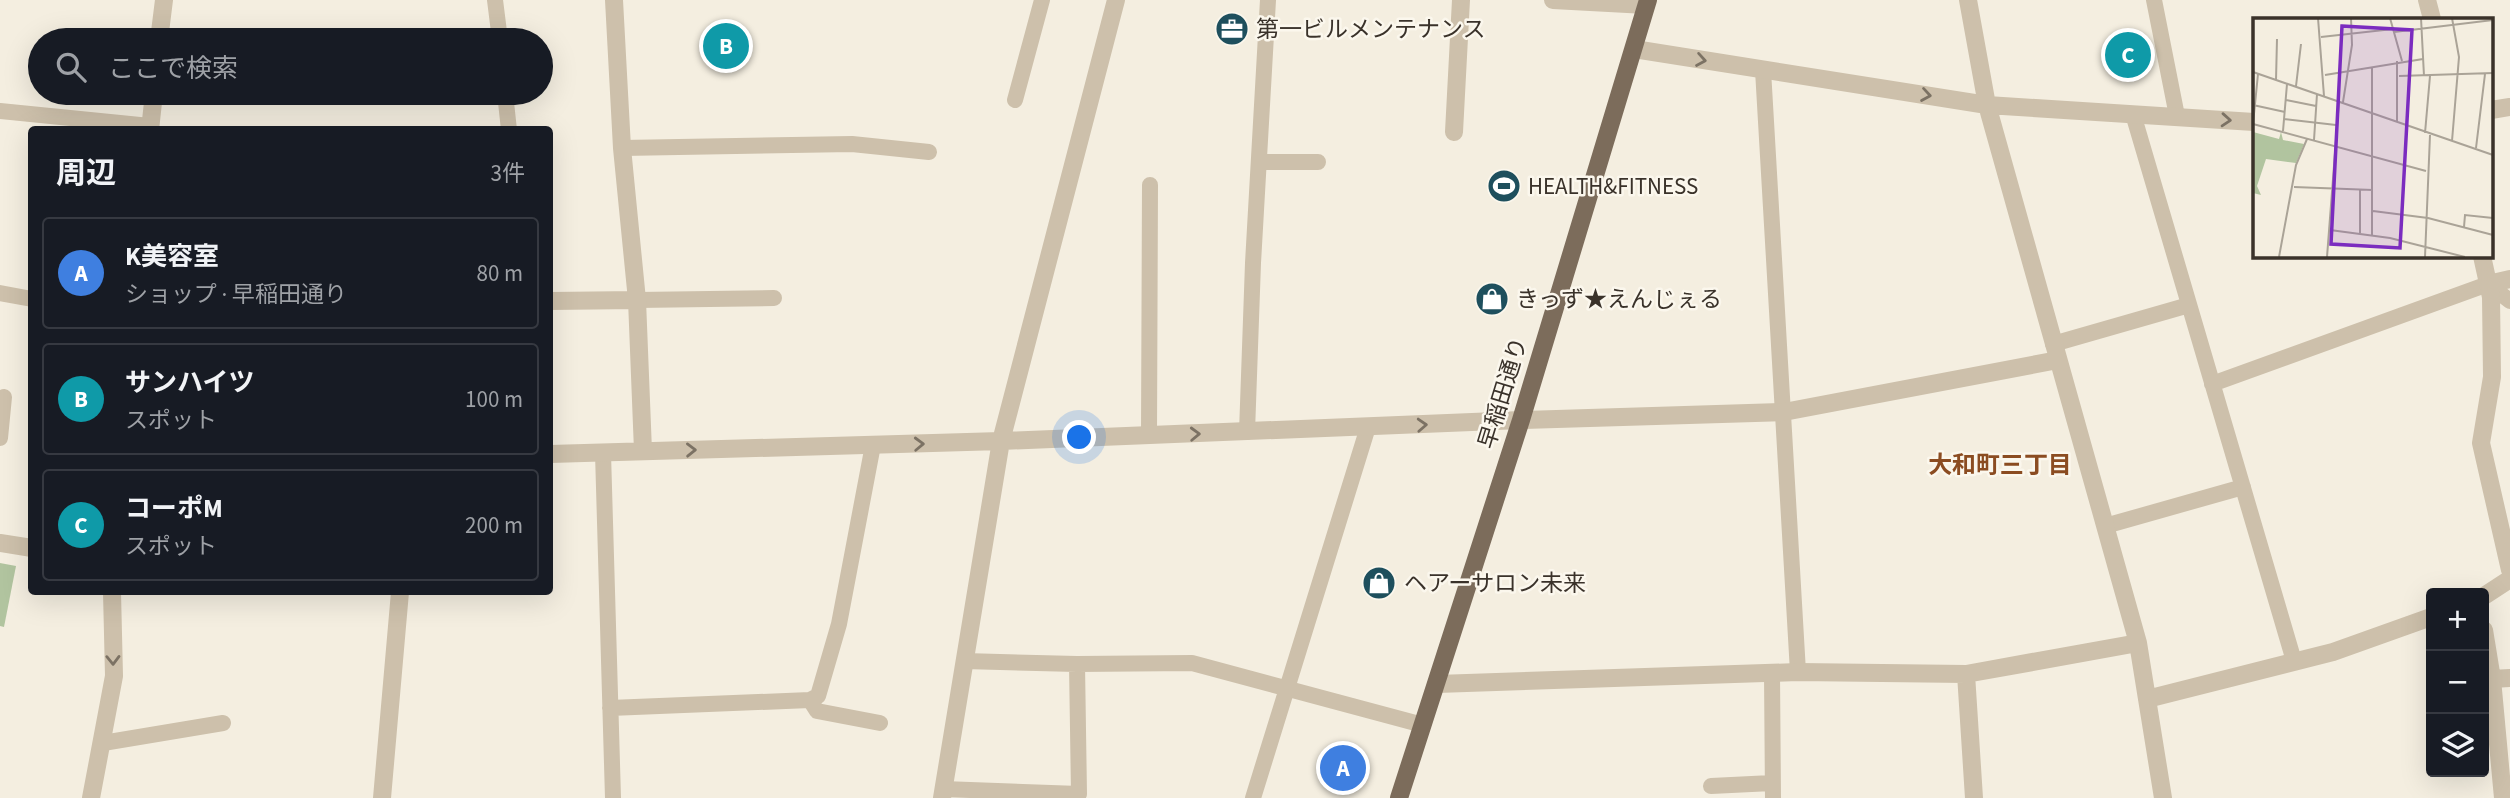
<!DOCTYPE html>
<html lang="ja">
<meta charset="utf-8">
<style>
body{margin:0;font-family:"Source Sans 3","Noto Sans JP",sans-serif;background:#20242c;color:#f1f3f6}
.controls{position:absolute;right:21px;bottom:21px;display:grid;overflow:hidden;border-radius:7px;box-shadow:0 7px 28px #0002}
.controls button{width:63px;height:63px;display:grid;place-items:center;padding:0;border:0;border-bottom:2px solid #363941;background:#171b24;color:#f1f3f6;font:35px sans-serif}
.you{position:absolute;left:1080px;top:438px;width:24px;height:24px;margin:-18px;border:5px solid #fff;border-radius:50%;background:#1a73e8;box-shadow:0 0 0 10px #1a73e833}
.badge{display:grid;place-items:center;width:46px;height:46px;border-radius:50%;background:#2563eb;color:#fff;font-size:23px;font-weight:700}
.pin{position:absolute;translate:-50% -50%;border:4px solid #fff;box-shadow:0 2px 7px #0006}
.list{margin:0;padding:0;list-style:none}
h2{display:flex;justify-content:space-between;align-items:center;height:91px;margin:0;padding:0 28px;font-size:30px}
h2 small{font-size:23px;font-weight:400;color:#9ea1a6}
.list li{display:grid;grid-template-columns:46px 1fr auto;gap:21px;align-items:center;box-sizing:border-box;height:112px;margin:0 14px 14px;padding:0 14px;border:2px solid #363941;border-radius:7px}
.list b{display:block;font-size:26px;white-space:nowrap}
.list p{margin:0;font-size:23px;white-space:nowrap;color:#9ea1a6}
.list em{font-size:23px;font-style:normal;color:#9ea1a6}
.icon{flex:none;width:38px;height:38px;fill:none;stroke:currentColor;stroke-width:2;stroke-linecap:round;stroke-linejoin:round}
.map{position:relative;flex:none;width:2510px;height:798px;overflow:hidden}
.search{position:absolute;background:#171b24;box-shadow:0 7px 28px #0002;left:28px;top:28px;width:525px;height:77px;display:flex;align-items:center;gap:18px;box-sizing:border-box;padding:0 24px;border-radius:38px;color:#9ea1a6;font-size:26px}
.panel{position:absolute;background:#171b24;box-shadow:0 7px 28px #0002;left:28px;top:126px;width:525px;height:469px;border-radius:7px}
.map>svg:first-child{display:block}
.green{fill:#b1c49f}
.lines{fill:none;stroke-linecap:round;stroke-linejoin:round}
.lane{stroke:#cdc0ab;stroke-width:16}
.street{stroke:#cdc0ab;stroke-width:18}
.primary{stroke:#7c6c5b;stroke-width:18}
.oneway{stroke:#7c7264}
.labels{text-anchor:middle;dominant-baseline:central;stroke-width:5;stroke-linejoin:round;paint-order:stroke}
.poi-label{font-size:23px;fill:#3a322a;stroke:#fbf7ed;text-anchor:start}
.street-label{font-size:23px;fill:#3a322a;stroke:#fbf7ed}
.neighbourhood-label{font-size:24px;font-weight:bold;fill:#8b4c21;stroke:#fbf7ed}
.inset-road{fill:none;stroke:#aaa397;stroke-width:2}
.view{fill:#7b2cbf;fill-opacity:0.15;stroke:#7b2cbf;stroke-width:3.5}
.inset-edge{fill:none;stroke:#3a322a;stroke-width:3.5}
</style>
<div class="map">
<svg width="2510" height="798" viewBox="0 0 2510 798">
<rect width="100%" height="100%" fill="#f4eee0"/>
<path class="green" d="M0 563 16 566 4 627 0 626Z"/>
<g class="lines">
<path class="lane" d="M495 0 500 40
M2154 0 2177 116
M1763 70 1798 672
M505 93 509 130
M1015 100 1042 0
M0 111 150 126
M2133 114 2294 661
M622 148 852 144 929 152
M1260 162H1318
M0 293 32 299
M637 300 774 298
M2053 344 2189 305
M2212 384 2488 284 2510 301
M1247 432 1253 263 1268 0
M1149 435 1150 185
M0 438 4 397
M603 453 613 798
M2105 526 2243 487
M964 661 1077 664 1192 663 1423 725
M1772 674 1773 798
M810 700 817 711 880 723
M610 708 810 700 818 696 839 624 873 445
M103 743 223 723
M1711 786 1772 783
M943 789 1079 794 1077 664
M1253 798 1368 427"/>
<path class="street" d="M614 0 622 148 637 300 643 451
M1553 0 1646 5
M1968 0 1987 105 2138 643 2163 798
M2427 0 2432 19
M159 40 164 0
M1634 49 1987 105 2254 122
M2491 110 2510 107
M150 130 154 93
M1454 132 1461 0
M2482 256 2491 297 2492 377 2481 443 2510 570
M2488 284 2510 279
M550 301 637 300
M550 454 1001 441 1521 420 1784 412 2058 360
M0 543 32 548
M2484 596 2510 579
M2484 630 2492 679 2503 798
M1966 674 1974 798
M2492 679 2510 678
M1437 684 1798 672 1966 674 2138 643
M2147 699 2333 652 2431 617
M91 798 114 676 112 592
M382 798 400 592
M942 798 1001 441 1116 0"/>
<path class="primary" d="M1399 798 1521 420 1648 0"/>
</g>
<defs><path id="oneway-chevron" d="M-2-3.5L2.5 0L-2 3.5" fill="none" stroke-width="1.6" stroke-linecap="round" stroke-linejoin="round" transform="scale(1.75)"/></defs>
<g class="oneway">
<use href="#oneway-chevron" transform="translate(1701 60) rotate(10)"/>
<use href="#oneway-chevron" transform="translate(1926 95) rotate(9)"/>
<use href="#oneway-chevron" transform="translate(2226 120) rotate(4)"/>
<use href="#oneway-chevron" transform="translate(1422 425) rotate(-3)"/>
<use href="#oneway-chevron" transform="translate(1195 434) rotate(-2)"/>
<use href="#oneway-chevron" transform="translate(919 444) rotate(-2)"/>
<use href="#oneway-chevron" transform="translate(691 450) rotate(-1)"/>
<use href="#oneway-chevron" transform="translate(113 660) rotate(89)"/>
</g>
<defs>
<symbol id="office-disc" viewBox="-11 -11 22 22"><circle r="9.5" fill="#1e4f5d" stroke="#fbf7ed"/><path d="M-6-3h4V-5.5h4V-3h4V5H-6ZM-1-4.5V-3h2v-1.5ZM-6 0V1H6V0Z" fill="#fff"/></symbol>
<symbol id="stadium-disc" viewBox="-11 -11 22 22"><circle r="9.5" fill="#1e4f5d" stroke="#fbf7ed"/><path d="M0-5a6.5 5 0 1 0 0 10a6.5 5 0 1 0 0-10ZM-3.5-1.8h7v3.6h-7Z" fill="#fff"/></symbol>
<symbol id="shop-disc" viewBox="-11 -11 22 22"><circle r="9.5" fill="#1e4f5d" stroke="#fbf7ed"/><path d="M-5-2.5h2.3a2.7 3.5 0 0 1 5.4 0H5L5.5 6h-11ZM-1.5-2.5h3a1.5 2.3 0 0 0-3 0Z" fill="#fff"/></symbol>
</defs>
<g fill-rule="evenodd">
<use href="#office-disc" x="1213" y="10" width="38" height="38"/>
<use href="#stadium-disc" x="1485" y="167" width="38" height="38"/>
<use href="#shop-disc" x="1473" y="280" width="38" height="38"/>
<use href="#shop-disc" x="1360" y="564" width="38" height="38"/>
</g>
<g class="labels">
<g class="poi-label">
<text x="1256" y="29">第一ビルメンテナンス</text>
<text x="1528" y="186">HEALTH&amp;FITNESS</text>
<text x="1516" y="299">きっず★えんじぇる</text>
<text x="1404" y="583">ヘアーサロン未来</text>
</g>
<g class="street-label">
<text transform="translate(1503 393) rotate(-73)">早稲田通り</text>
</g>
<g class="neighbourhood-label">
<text x="2000" y="465">大和町三丁目</text>
</g>
</g>
<g transform="translate(2253 18)">
<rect width="240" height="240" fill="#f4eee0"/>
<path d="M0 114 26 121 28 114 30 122 51 126 43 145 13 141 4 168 8 177 0 175Z" fill="#b1c49f"/>
<path class="inset-road" d="M65 0 71 78M137 0 149 43M168 0 171 58M199 0 206 39 199 123M141 14 240 2M68 19 140 11M144 43V104M119 49V218M0 54 240 137M72 57 170 41M146 58 240 55M23 62 24 21M43 68 48 26M33 82 63 88M90 84 99 27 98 0M0 87 32 94M31 101 83 107M0 106 173 153M0 106 5 56M30 113 34 66M172 115 177 58M61 122 64 76M223 130 232 56M41 169 120 172M120 193 175 200 240 217M211 209 212 197 240 200M77 212 137 220 212 239M107 215V172M26 239 43 147 54 121M74 239 86 83M172 239 177 117"/>
<path class="view" d="M89 8 159 12 147 230 78 226Z"/>
<rect width="240" height="240" class="inset-edge"/>
</g>
</svg>
<div class="controls">
<button>+</button>
<button>−</button>
<button><svg class="icon" aria-label="layers" viewBox="0 0 24 24"><path d="M12 4l9 5-9 5-9-5zM3 14l9 5 9-5"/></svg></button>
</div>
<div class="you"></div>
<div class="pin badge" style="left:1343px;top:768px;background:#3f7fe0">A</div>
<div class="pin badge" style="left:726px;top:46px;background:#0f9aa8">B</div>
<div class="pin badge" style="left:2128px;top:55px;background:#0f9aa8">C</div>
<div class="search"><svg class="icon" aria-label="search" viewBox="0 0 24 24"><circle cx="10" cy="10" r="6"/><path d="M15 15l6 6"/></svg>ここで検索</div>
<section class="panel">
<h2>周辺<small>3件</small></h2>
<ul class="list">
<li><span class="badge" style="background:#3f7fe0">A</span><div><b>K美容室</b><p>ショップ · 早稲田通り</p></div><em>80 m</em></li>
<li><span class="badge" style="background:#0f9aa8">B</span><div><b>サンハイツ</b><p>スポット</p></div><em>100 m</em></li>
<li><span class="badge" style="background:#0f9aa8">C</span><div><b>コーポM</b><p>スポット</p></div><em>200 m</em></li>
</ul>
</section>
</div>
